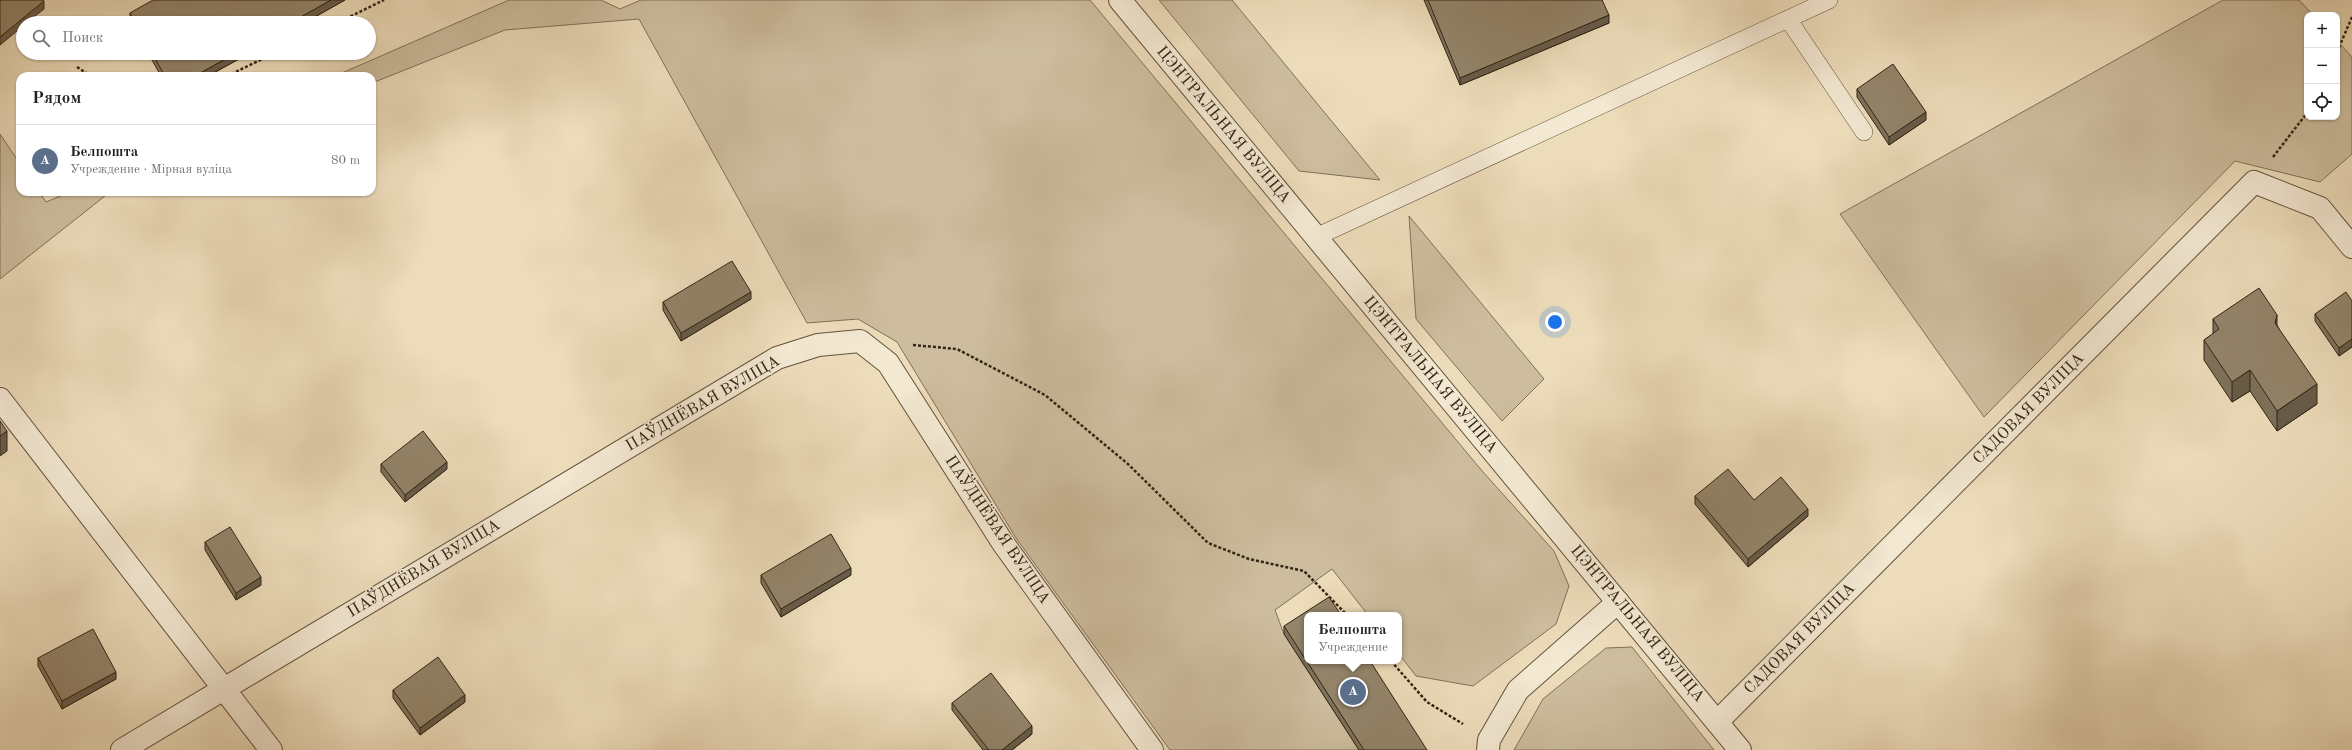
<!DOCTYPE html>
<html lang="ru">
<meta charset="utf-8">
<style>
body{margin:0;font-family:"Old Standard TT",serif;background:#f2f2f2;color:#222}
.controls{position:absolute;right:12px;top:12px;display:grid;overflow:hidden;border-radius:8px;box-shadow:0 1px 3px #0004}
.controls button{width:36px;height:36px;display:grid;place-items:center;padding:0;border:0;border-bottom:1px solid #e0e0e0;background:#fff;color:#222;font:20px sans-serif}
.you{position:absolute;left:1555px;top:322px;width:14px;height:14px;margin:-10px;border:3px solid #fff;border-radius:50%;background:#1a73e8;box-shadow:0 0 0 6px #1a73e833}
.badge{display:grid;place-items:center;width:26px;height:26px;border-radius:50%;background:#d93025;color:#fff;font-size:13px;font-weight:700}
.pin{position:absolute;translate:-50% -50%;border:2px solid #fff;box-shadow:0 1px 4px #0006}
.popup{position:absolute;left:1304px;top:612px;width:98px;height:52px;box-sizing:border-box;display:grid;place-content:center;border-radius:8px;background:#fff;filter:drop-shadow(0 1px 3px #0005);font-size:13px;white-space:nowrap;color:#767676}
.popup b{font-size:15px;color:#222}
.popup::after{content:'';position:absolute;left:50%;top:100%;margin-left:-8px;border:8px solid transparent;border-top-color:#fff}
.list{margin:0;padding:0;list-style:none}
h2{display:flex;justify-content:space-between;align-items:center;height:52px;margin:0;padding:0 16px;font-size:17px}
h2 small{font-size:13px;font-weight:400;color:#767676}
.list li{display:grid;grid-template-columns:26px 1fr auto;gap:12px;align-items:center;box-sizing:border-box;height:72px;padding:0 16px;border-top:1px solid #e0e0e0}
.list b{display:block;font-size:15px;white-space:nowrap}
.list p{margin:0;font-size:13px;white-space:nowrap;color:#767676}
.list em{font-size:13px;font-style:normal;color:#767676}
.icon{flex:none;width:22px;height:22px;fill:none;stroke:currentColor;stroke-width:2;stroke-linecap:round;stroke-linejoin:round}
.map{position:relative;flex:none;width:2352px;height:750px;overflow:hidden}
.search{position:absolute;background:#fff;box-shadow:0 1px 3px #0004;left:16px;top:16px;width:360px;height:44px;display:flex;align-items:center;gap:10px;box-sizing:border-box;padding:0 14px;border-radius:22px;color:#767676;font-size:15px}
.panel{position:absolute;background:#fff;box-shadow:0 1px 3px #0004;left:16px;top:72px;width:360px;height:124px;border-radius:12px}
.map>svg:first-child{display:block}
.grass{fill:#cdbd9e;stroke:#807059}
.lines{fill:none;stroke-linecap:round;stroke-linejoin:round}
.service-casing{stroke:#61523e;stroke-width:18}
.minor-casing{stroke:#61523e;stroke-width:24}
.tertiary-casing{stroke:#61523e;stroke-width:24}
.path{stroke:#322414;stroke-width:2.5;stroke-dasharray:3 2;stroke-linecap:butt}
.service{stroke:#f3e8d2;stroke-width:17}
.minor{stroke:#f3e8d2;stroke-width:22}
.tertiary{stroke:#f3e8d2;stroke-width:22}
.wall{fill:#7e725b;stroke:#322414}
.shaded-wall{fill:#675c4a;stroke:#322414}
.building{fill:#93846a;stroke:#322414}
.labels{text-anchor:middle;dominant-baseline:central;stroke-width:3;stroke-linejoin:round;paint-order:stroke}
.street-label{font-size:16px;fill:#322414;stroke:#f3e8d2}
</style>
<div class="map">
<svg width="2352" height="750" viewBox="0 0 2352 750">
<rect width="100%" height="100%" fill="#eddcba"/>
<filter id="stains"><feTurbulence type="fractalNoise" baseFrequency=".005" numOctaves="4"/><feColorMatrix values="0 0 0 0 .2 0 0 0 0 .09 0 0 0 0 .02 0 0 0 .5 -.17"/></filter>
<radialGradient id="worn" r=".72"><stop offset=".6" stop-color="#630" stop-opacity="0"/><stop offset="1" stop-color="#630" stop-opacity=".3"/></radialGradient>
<path class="grass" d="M509 0H601L620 9 641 0H1090L1483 472 1554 551 1569 586 1556 624 1473 686 1416 676 1399 654V615H1368L1332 569 1275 610 1284 634 1359 750H1170L1016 538 897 342 858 319 807 323 639 19 505 30 372 83V76H335Z
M1159 0H1232L1380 180 1299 171Z
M2223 0H2299L2313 15H2307V117H2337V41L2352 57V154L2320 182 2235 161 1984 417 1840 214Z
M0 134 20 164V192H39L46 202 70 192H110L0 279Z
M1409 216 1544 379 1502 421 1416 319Z
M1632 647 1714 750H1514L1543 699 1606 648Z"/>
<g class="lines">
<defs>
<path id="service" d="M1788 19 1864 132
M1316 237 1829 0"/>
<path id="minor" d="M0 399 271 750
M1717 722 2254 182 2320 208 2352 247
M122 750 777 358 818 345 860 341 888 363 1003 543 1152 750
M1488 750 1489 740 1518 690 1618 602"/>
<path id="tertiary" d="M1120 0 1740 750"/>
</defs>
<use href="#service" class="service-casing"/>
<use href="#minor" class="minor-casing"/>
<use href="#tertiary" class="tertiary-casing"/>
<path class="path" d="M337 23 384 0
M2337 52 2352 17
M77 67 91 76
M227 76 275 53
M2273 157 2307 113
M913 345 957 349 1045 395 1128 464 1208 543 1249 559 1304 571 1347 615
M1391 661 1427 702 1463 724"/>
<use href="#service" class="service"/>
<use href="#minor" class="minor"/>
<use href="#tertiary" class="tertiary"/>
</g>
<path class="wall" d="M345 0 304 23H131L130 20V13Z
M1424 0H1602L1609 23 1460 85Z
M148 53H250L208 76H161Z
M1857 89 1926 120 1889 145 1857 97Z
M751 299 681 341 663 310V302Z
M2352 301V347L2339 356 2315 321V314Z
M2213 319 2277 325 2317 404 2277 431 2250 391 2232 402 2204 360V340L2213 334Z
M381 464 447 469 405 502 381 472Z
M1695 496 1754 500 1808 516 1748 567 1695 504Z
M205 542 261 585 236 600 205 550Z
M761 575H851L781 617 761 583Z
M1284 626 1427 750H1359L1284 634Z
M38 658 116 679 62 709 38 666Z
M393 690 465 702 420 735 393 698Z
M952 703 1032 734 1012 750H983L952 710Z"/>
<path class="shaded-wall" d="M331 0H345L304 23H290Z
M44 1V9L26 23H23V26L0 45V37Z
M1609 15V23L1460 85V78Z
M236 53H250L208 76H195Z
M1926 112V120L1889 145V137Z
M751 292V299L681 341V333Z
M2277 315V335L2275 323Z
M2352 339V347L2339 356V348Z
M2250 370V391L2232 402V382Z
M2317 384V404L2277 431V411Z
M7 431V451L0 456V436Z
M447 462V469L405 502V495Z
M1808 509V516L1748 567V559Z
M851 568V575L781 617V609Z
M261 577V585L236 600V593Z
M116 672V679L62 709V701Z
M465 695V702L420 735V728Z
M1032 726V734L1012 750H1002Z"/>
<path class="building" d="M0 0H43L44 1 0 37Z
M153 0H331L290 23H136L130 13Z
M1428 0H1602L1609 15 1460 78Z
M152 53H236L195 76H165Z
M1893 64 1926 112 1889 137 1857 89Z
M732 261 751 292 681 333 663 302Z
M2259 288 2277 315 2275 323 2317 384 2277 411 2250 370 2232 382 2204 340 2219 329 2213 319Z
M2346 292 2352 301V339L2339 348 2315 314Z
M0 421 7 431 0 436Z
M423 431 447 462 405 495 381 464Z
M1728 469 1754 500 1781 477 1808 509 1748 559 1695 496Z
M230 527 261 577 236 593 205 542Z
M831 534 851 568 781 609 761 575Z
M1329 597 1341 615H1307V661H1370L1427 750H1364L1284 626Z
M93 629 116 672 62 701 38 658Z
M438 657 465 695 420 728 393 690Z
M991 673 1032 726 1002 750H989L952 703Z"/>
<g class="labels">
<g class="street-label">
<text transform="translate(1223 125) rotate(50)">ЦЭНТРАЛЬНАЯ ВУЛІЦА</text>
<text transform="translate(1430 375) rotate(50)">ЦЭНТРАЛЬНАЯ ВУЛІЦА</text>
<text transform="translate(703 404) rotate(-30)">ПАЎДНЁВАЯ ВУЛІЦА</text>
<text transform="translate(2029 409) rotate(-45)">САДОВАЯ ВУЛІЦА</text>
<text transform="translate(997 530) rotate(56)">ПАЎДНЁВАЯ ВУЛІЦА</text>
<text transform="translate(424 569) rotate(-31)">ПАЎДНЁВАЯ ВУЛІЦА</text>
<text transform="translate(1637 624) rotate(50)">ЦЭНТРАЛЬНАЯ ВУЛІЦА</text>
<text transform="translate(1800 639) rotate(-45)">САДОВАЯ ВУЛІЦА</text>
</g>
</g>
<rect width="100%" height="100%" filter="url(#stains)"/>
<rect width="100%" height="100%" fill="url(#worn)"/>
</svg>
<div class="controls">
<button>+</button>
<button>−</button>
<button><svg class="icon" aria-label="locate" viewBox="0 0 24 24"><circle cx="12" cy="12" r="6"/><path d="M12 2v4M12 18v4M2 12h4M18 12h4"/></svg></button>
</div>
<div class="you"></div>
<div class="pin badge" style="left:1353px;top:692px;background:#5c6f8a">A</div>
<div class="popup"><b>Белпошта</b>Учреждение</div>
<div class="search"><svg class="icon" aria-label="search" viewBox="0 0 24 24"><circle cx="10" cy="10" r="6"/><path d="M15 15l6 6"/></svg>Поиск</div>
<section class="panel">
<h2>Рядом<small></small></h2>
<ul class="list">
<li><span class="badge" style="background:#5c6f8a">A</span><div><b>Белпошта</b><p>Учреждение · Мірная вуліца</p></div><em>80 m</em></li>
</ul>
</section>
</div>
